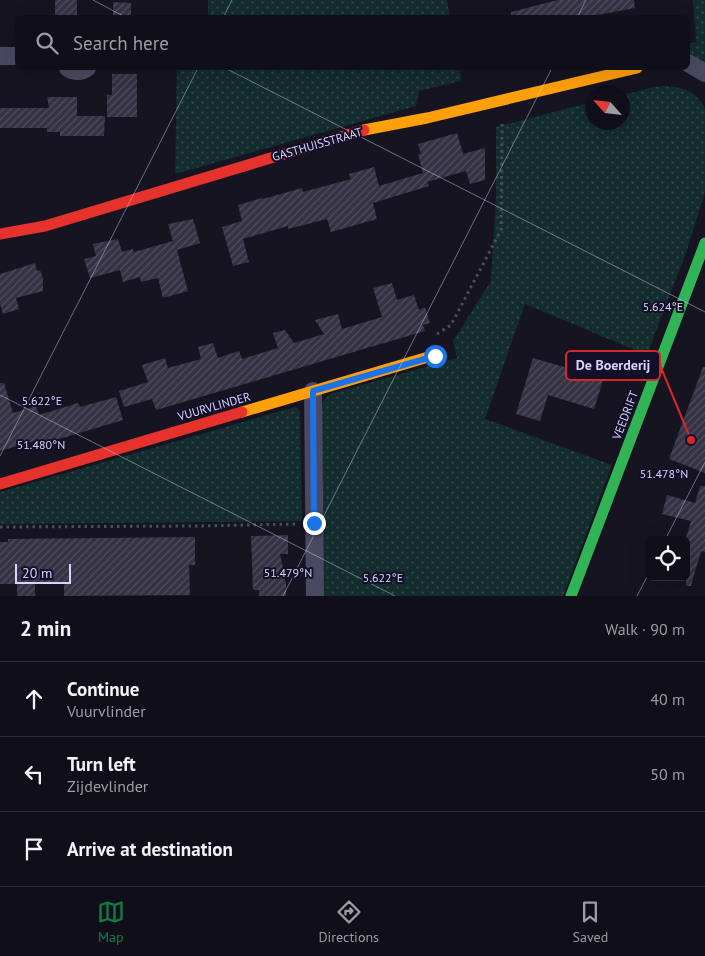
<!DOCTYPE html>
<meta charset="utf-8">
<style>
body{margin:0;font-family:"PT Sans",sans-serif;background:#1e1d26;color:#f1f3f6}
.controls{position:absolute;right:15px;bottom:15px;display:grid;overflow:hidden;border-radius:8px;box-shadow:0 5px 20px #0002}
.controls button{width:45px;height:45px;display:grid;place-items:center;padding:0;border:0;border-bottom:1px solid #302f38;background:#100f19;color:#f1f3f6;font:25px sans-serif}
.compass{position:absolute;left:585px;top:85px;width:45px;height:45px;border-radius:50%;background:#100f19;box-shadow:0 5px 20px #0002;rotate:297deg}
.scale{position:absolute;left:15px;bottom:12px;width:56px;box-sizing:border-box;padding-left:5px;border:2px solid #d9d4ff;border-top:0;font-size:14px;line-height:18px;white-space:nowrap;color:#d9d4ff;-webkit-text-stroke:4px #130f26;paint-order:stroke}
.stop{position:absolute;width:15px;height:15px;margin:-11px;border:4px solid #1a73e8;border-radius:50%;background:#fff}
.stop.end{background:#1a73e8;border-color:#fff;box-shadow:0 1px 5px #0008}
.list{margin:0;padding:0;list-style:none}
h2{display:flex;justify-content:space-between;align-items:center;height:65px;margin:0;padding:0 20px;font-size:21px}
h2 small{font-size:16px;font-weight:400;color:#9c9ca2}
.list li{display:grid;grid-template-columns:32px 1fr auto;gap:15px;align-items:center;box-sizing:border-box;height:75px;padding:0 20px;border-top:1px solid #302f38}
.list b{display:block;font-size:19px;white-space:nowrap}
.list p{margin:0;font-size:16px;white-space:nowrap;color:#9c9ca2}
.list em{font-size:16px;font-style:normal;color:#9c9ca2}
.icon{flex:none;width:28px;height:28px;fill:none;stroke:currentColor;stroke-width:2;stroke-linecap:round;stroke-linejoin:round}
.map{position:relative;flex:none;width:705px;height:596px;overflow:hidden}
.search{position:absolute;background:#100f19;box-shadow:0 5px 20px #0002;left:15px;right:15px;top:15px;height:55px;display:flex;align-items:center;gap:12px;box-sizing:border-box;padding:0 18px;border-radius:8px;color:#9c9ca2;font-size:19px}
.sheet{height:290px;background:#100f19}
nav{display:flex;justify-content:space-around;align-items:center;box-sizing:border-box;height:70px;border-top:1px solid #302f38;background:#100f19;font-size:14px;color:#9c9ca2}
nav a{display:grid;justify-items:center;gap:2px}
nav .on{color:#0b8043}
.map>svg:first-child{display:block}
.grass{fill:url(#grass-dots)}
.building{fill:url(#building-hatch)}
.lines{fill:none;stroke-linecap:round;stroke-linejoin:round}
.path{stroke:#44505f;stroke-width:3;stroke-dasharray:2.5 4;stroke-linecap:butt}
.street{stroke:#4a4962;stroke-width:18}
.fast{stroke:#30b455;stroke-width:11}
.slow{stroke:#ff9f0a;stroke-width:11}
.jam{stroke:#e5322d;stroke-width:11}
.route{stroke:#1a73e8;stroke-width:6}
.ticks{fill:none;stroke:#d9d4ff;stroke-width:1;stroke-opacity:0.45}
.labels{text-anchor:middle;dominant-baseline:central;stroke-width:4;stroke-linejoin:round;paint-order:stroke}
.street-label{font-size:12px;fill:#d9d4ff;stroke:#130f26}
.ticks-label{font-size:12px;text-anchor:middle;fill:#d9d4ff;stroke:#130f26;stroke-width:4;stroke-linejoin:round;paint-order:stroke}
.leader{fill:none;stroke:#d62828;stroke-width:2}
.callout-dot{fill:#d62828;stroke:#130f26;stroke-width:2}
.callout{fill:#130f26;stroke:#d62828;stroke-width:2}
.callout-label{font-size:14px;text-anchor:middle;font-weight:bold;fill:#d9d4ff}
</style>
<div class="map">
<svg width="705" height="596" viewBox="0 0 705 596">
<defs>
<pattern id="grass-dots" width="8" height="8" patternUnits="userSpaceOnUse" patternTransform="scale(1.25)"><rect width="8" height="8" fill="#132c2d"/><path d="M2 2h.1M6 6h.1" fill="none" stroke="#354a4c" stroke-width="1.8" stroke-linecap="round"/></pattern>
<pattern id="building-hatch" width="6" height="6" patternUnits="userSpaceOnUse" patternTransform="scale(1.25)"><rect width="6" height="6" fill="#343243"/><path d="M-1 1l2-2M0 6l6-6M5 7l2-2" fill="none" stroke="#514f5f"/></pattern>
</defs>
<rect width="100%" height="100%" fill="#161421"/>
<path class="grass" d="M208 0H447L450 17H208Z
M693 0H705V65L688 55V44L696 42Z
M177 68H460L461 81 419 91 416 106 175 174Z
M665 86C683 87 698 92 705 109V192L687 250 647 355 525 304 485 419 612 465 563 596H322L321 406 325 399 330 394 457 358 453 341 491 281 496 195V127L592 102V122H622L623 95 654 87Z
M295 407 300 410 302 521 0 524V492Z"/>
<path class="building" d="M55 0H77V18H55Z
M558 0H634L635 8 581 18H511V12Z
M113 2 131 3V18H113Z
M112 74H137V117H107V95H112Z
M47 97H77V116H105L104 136H60V132H47V128H0V108H49Z
M457 133 463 154 485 148V180L470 184 466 171 427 182 429 186 373 203 377 219 331 232 327 219 288 229V226L243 239 249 262 233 266 222 227 242 221 238 205 262 198 263 199 302 188 303 192 351 179 349 174 374 167 379 186 423 173 418 154H421L418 144Z
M193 219 200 243 177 250 188 291 163 298 158 278 141 282 140 277 123 282 120 270 90 278 84 259 96 256 93 244 118 239 122 252 133 249 134 252 173 241 168 224Z
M35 263 37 271 40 270 43 279V291L16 298 19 309 3 314 0 304V274Z
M392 283 397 300 414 295 419 310 425 307 430 323 423 325 425 331 156 410 152 399 124 407 119 391 148 382 142 365 165 358 168 368 201 359 198 347 213 343 218 358 239 351 242 359 278 348 273 333 285 330 294 343 324 334 315 320 338 314 342 329 382 317 373 288Z
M583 354 607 361 602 377H604L594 409 548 395 540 421 516 414 533 358 578 371Z
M703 367H705V473L669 459Z
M0 383H4L13 413 36 406 39 415 78 403 80 407 116 397 123 420 39 445 38 440 0 451Z
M700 486H705V552L701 551 691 586H686V538L691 521 662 514 667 495 695 503Z
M288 535V554H280L286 584V596H259V590H253L251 536Z
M195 537V565H189L190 595 64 596V583L35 584V596H17V584H0V542H8V539Z"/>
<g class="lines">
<path class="path" d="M437 334 451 325 501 230 502 123
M0 527 197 526 297 524"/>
<path class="street" d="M0 56H18
M688 63 705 73
M68 68C74 72 81 72 87 68
M313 391 315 596"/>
<path class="fast" d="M571 596 705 243"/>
<path class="slow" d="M364 130 427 118 637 68
M242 412 435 355"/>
<path class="jam" d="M0 234 45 226 364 130
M0 484 242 412"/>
</g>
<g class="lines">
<path class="route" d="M314 523 313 391 435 356"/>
</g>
<path class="ticks" d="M93 0 127 18M223 18 232 0M577 18 586 0M225 68 705 312M0 395 395 596M0 456 198 68M665 540 705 462M283 596 552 68M637 596 649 573"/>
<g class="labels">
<g class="street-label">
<text transform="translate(317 144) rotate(-16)">GASTHUISSTRAAT</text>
<text transform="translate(214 406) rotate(-16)">VUURVLINDER</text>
<text transform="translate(625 415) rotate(-69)">VEEDRIFT</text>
</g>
</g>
<g class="ticks-label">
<text x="663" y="311">5.624°E</text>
<text x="42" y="405">5.622°E</text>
<text x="41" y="449">51.480°N</text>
<text x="664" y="478">51.478°N</text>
<text x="288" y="577">51.479°N</text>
<text x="383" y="582">5.622°E</text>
</g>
<path class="leader" d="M691 440L660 365"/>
<circle class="callout-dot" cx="691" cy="440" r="5"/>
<rect class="callout" x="566" y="351" width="94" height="29" rx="5"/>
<g class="callout-label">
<text x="613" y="370">De Boerderij</text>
</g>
</svg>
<div class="controls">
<button><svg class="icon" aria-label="locate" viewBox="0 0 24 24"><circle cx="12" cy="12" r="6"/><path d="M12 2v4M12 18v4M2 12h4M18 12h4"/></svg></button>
</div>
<svg class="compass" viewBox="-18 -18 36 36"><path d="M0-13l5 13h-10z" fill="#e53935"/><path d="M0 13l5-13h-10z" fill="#9c9ca2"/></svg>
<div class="scale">20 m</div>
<div class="stop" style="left:435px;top:356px"></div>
<div class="stop end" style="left:314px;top:523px"></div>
<div class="search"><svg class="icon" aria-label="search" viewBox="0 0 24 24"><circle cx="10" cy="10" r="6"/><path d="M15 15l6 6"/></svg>Search here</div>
</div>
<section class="sheet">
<h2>2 min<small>Walk · 90 m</small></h2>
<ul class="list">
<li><svg class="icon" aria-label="ahead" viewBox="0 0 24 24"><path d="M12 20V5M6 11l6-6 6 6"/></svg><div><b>Continue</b><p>Vuurvlinder</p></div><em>40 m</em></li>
<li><svg class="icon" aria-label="left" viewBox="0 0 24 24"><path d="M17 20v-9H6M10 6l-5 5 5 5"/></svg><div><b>Turn left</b><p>Zijdevlinder</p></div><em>50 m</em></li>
<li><svg class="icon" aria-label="arrive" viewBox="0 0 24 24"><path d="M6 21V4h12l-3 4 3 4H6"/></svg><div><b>Arrive at destination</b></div></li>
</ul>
</section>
<nav>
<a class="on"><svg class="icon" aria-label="map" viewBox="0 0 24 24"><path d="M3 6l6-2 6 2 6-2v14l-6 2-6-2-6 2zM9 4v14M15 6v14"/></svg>Map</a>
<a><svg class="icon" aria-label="directions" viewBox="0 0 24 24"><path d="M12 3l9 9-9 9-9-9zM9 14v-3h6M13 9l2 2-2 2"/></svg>Directions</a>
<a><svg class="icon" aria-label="saved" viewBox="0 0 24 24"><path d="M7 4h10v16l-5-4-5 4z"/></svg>Saved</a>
</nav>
